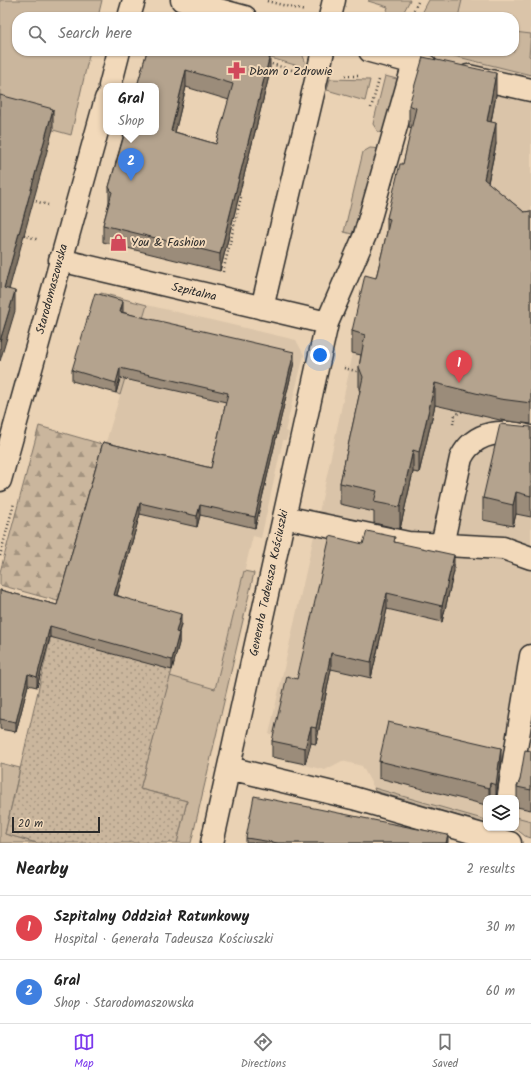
<!DOCTYPE html>
<meta charset="utf-8">
<style>
body{margin:0;font-family:Kalam,sans-serif;background:#f2f2f2;color:#222}
.controls{position:absolute;right:12px;bottom:12px;display:grid;overflow:hidden;border-radius:8px;box-shadow:0 1px 3px #0004}
.controls button{width:36px;height:36px;display:grid;place-items:center;padding:0;border:0;border-bottom:1px solid #e0e0e0;background:#fff;color:#222;font:20px sans-serif}
.scale{position:absolute;left:12px;bottom:10px;width:88px;box-sizing:border-box;padding-left:4px;border:2px solid #2b2b2b;border-top:0;font-size:11px;line-height:14px;white-space:nowrap;color:#2b2b2b;-webkit-text-stroke:3px #f2d9ba;paint-order:stroke}
.you{position:absolute;left:320px;top:355px;width:14px;height:14px;margin:-10px;border:3px solid #fff;border-radius:50%;background:#1a73e8;box-shadow:0 0 0 6px #1a73e833}
.badge{display:grid;place-items:center;width:26px;height:26px;border-radius:50%;background:#7c3aed;color:#fff;font-size:13px;font-weight:700}
.pin{position:absolute;translate:-50% -33px;filter:drop-shadow(0 1px 2px #0008)}
.pin::after{content:'';position:absolute;top:21px;width:14px;height:12px;background:inherit;clip-path:polygon(0 0,100% 0,50% 100%)}
.popup{position:absolute;left:103px;top:83px;width:56px;height:52px;box-sizing:border-box;display:grid;place-content:center;border-radius:8px;background:#fff;filter:drop-shadow(0 1px 3px #0005);font-size:13px;white-space:nowrap;color:#767676}
.popup b{font-size:15px;color:#222}
.popup::after{content:'';position:absolute;left:50%;top:100%;margin-left:-8px;border:8px solid transparent;border-top-color:#fff}
.list{margin:0;padding:0;list-style:none}
h2{display:flex;justify-content:space-between;align-items:center;height:52px;margin:0;padding:0 16px;font-size:17px}
h2 small{font-size:13px;font-weight:400;color:#767676}
.list li{display:grid;grid-template-columns:26px 1fr auto;gap:12px;align-items:center;box-sizing:border-box;height:64px;padding:0 16px;border-top:1px solid #e0e0e0}
.list b{display:block;font-size:15px;white-space:nowrap}
.list p{margin:0;font-size:13px;white-space:nowrap;color:#767676}
.list em{font-size:13px;font-style:normal;color:#767676}
.icon{flex:none;width:22px;height:22px;fill:none;stroke:currentColor;stroke-width:2;stroke-linecap:round;stroke-linejoin:round}
.map{position:relative;flex:none;width:531px;height:843px;overflow:hidden}
.search{position:absolute;background:#fff;box-shadow:0 1px 3px #0004;left:12px;right:12px;top:12px;height:44px;display:flex;align-items:center;gap:10px;box-sizing:border-box;padding:0 14px;border-radius:16px;color:#767676;font-size:15px}
.sheet{height:180px;background:#fff}
nav{display:flex;justify-content:space-around;align-items:center;box-sizing:border-box;height:56px;border-top:1px solid #e0e0e0;background:#fff;font-size:11px;color:#767676}
nav a{display:grid;justify-items:center;gap:2px}
nav .on{color:#7c3aed}
.map>svg:first-child{display:block}
.built{fill:#dac4a9}
.grass{fill:#cab69d;stroke:#7a7064}
.forest{fill:url(#forest-firs);stroke:#7a7064}
.park{fill:url(#park-dots);stroke:#7a7064}
.lines{fill:none;stroke-linecap:round;stroke-linejoin:round}
.minor-casing{stroke:#2b2b2b;stroke-width:25}
.path{stroke:#2b2b2b;stroke-width:2.5;stroke-dasharray:1 3;stroke-linecap:butt}
.minor{stroke:#f2d9ba;stroke-width:22}
.wall{fill:#9b8c7a;stroke:#2b2b2b;fill-rule:evenodd}
.shaded-wall{fill:#7e7263;stroke:#2b2b2b}
.building{fill:#b4a38e;stroke:#2b2b2b;fill-rule:evenodd}
.labels{text-anchor:middle;dominant-baseline:central;stroke-width:4;stroke-linejoin:round;paint-order:stroke}
.poi-label{font-size:12px;fill:#2b2b2b;stroke:#f2d9ba;text-anchor:start}
.street-label{font-size:12px;fill:#2b2b2b;stroke:#f2d9ba}
</style>
<div class="map">
<svg width="531" height="843" viewBox="0 0 531 843">
<defs>
<pattern id="forest-firs" width="22" height="20" patternUnits="userSpaceOnUse"><rect width="22" height="20" fill="#cab69d"/><path d="M5 1l3.5 6h-7zM16 11l3.5 6h-7z" fill="#a49480"/></pattern>
<pattern id="park-dots" width="8" height="8" patternUnits="userSpaceOnUse"><rect width="8" height="8" fill="#cab69d"/><path d="M2 2h.1M6 6h.1" fill="none" stroke="#a49480" stroke-width="1.8" stroke-linecap="round"/></pattern>
</defs>
<rect width="100%" height="100%" fill="#ead2b4"/>
<filter id="ink" filterUnits="userSpaceOnUse"><feTurbulence type="fractalNoise" baseFrequency=".025" numOctaves="2"/><feDisplacementMap in="SourceGraphic" scale="8" xChannelSelector="R" yChannelSelector="G"/><feConvolveMatrix kernelMatrix="1 2 1 2 8 2 1 2 1" color-interpolation-filters="sRGB"/></filter>
<g filter="url(#ink)">
<path class="built" d="M441 0H531V832L516 828V798H486V820L374 788 362 766 342 761 325 770 272 757 277 735 269 734 314 536 365 297 375 299 416 129 406 126 424 73 429 51H514V17H437Z
M147 305 296 340 304 355 285 431 289 432 286 440H283L261 538 253 536 177 843 20 768 103 452Z"/>
<path class="grass" d="M0 0H102L98 17H17V51H90L71 135 0 115Z
M369 0H410L401 17H385L388 7 368 1Z
M429 0H462L458 17H420Z
M514 32 531 34 529 56 531 57V75L434 51H514Z
M247 51H301L305 61V68Z
M385 76 401 80 386 133 378 132 373 124Z
M330 79 370 80 365 101 327 90Z
M370 148 381 149 352 234 344 232 363 152Z
M101 293 147 305 120 395 116 393 131 342 98 304Z
M244 571 254 573 191 843H177L187 801 140 789 170 676 215 689Z
M0 763 20 768 5 834 37 843H0Z
M374 788 486 820V824L375 791Z
M516 817 531 821V838L525 836 515 828Z"/>
<path class="forest" d="M39 426 105 445 61 602 0 585V572Z"/>
<path class="park" d="M51 635 172 670 140 789 187 801 177 843H37L5 834Z"/>
<g class="lines">
<defs>
<path id="minor" d="M182 0 245 17
M129 17 134 0
M330 17 334 0
M370 51 426 66
M468 76 531 90
M110 86 119 51
M60 260 327 323
M262 308 323 51
M0 480 106 99
M284 517 408 543 503 548 531 558
M442 545 461 458C475 430 503 429 531 437
M229 768 353 798 510 843
M508 798 531 656
M212 843 327 323 365 235 414 63"/>
</defs>
<use href="#minor" class="minor-casing"/>
<path class="path" d="M267 1 305 11
M410 17 419 0
M268 63 292 70
M345 76H360
M371 108 379 80
M32 200 48 205
M24 235 39 240
M223 272 241 197
M344 368 360 372
M453 424 455 415 465 410
M0 556 14 503"/>
<use href="#minor" class="minor"/>
</g>
<path class="wall" d="M147 51 270 72 220 271 103 242V225L109 202V187ZM186 87 229 100 216 144 175 132Z
M496 95 491 122 496 144 488 183 524 212 531 211V424L500 420 435 405 419 473 413 472 400 529 374 523V512L340 504V483L360 392 359 389V367L361 355 352 353V331L376 278 387 232V218L403 164 412 128 409 127V105Z
M122 312 294 362 255 528 200 515 197 527 140 514 117 595 181 624 179 633V643L172 670 50 637 37 687 28 685 16 732 0 729V590L57 605 103 442 211 468 226 402 120 378 116 393 72 381V370Z
M531 427V517L516 514 513 526 483 520V498Z
M395 542 454 571 442 622 387 609 371 678 331 669 316 744 311 743 305 764 272 757V741L297 679 363 544Z
M531 751V810L517 807V787L520 780Z
M379 761 501 765 497 798H486V805L379 778Z
M246 838 448 843H246Z"/>
<path class="shaded-wall" d="M270 55V72L220 271V254Z
M186 70V87L171 149V131Z
M496 73V95L487 142V121Z
M53 109V129L4 308V288Z
M496 123V144L484 201V179Z
M15 291V311L0 361V341Z
M123 301V312L120 322V312Z
M294 352V362L255 528V517Z
M120 368V378L116 393V383Z
M435 383V405L419 473V452Z
M413 450V472L400 529V507Z
M516 492V514L513 526V505Z
M140 503V514L114 605V595Z
M200 505V515L197 527V516Z
M454 555V571L442 622V606Z
M387 593V609L371 678V662Z
M181 614V624L176 642V632Z
M50 626V637L37 687V677Z
M179 633V643L172 670V660Z
M331 653V669L316 744V728Z
M28 674V685L16 732V722Z
M311 727V743L305 764V748Z
M501 748V765L496 798V785Z
M490 783V798H489V788Z
M448 835V843H446Z"/>
<path class="building" d="M147 51H256L270 55 220 254 103 225 112 192 109 187 125 132H156V86H137ZM186 70 233 84 216 144 171 131Z
M423 57 496 73 487 121 496 123 484 179 524 212 531 211V403L500 399 435 383 419 452 413 450 400 507 374 502 377 491 340 483 363 377 359 367 365 335 352 331 365 275 376 278 390 219 387 218 400 164H403L416 108 409 105Z
M0 95 53 109 4 288 15 291 0 341Z
M95 293 123 301 120 312 294 352 255 517 200 505 197 516 140 503 114 595 181 614 176 632 179 633 172 660 50 626 37 677 28 674 16 722 0 719V590L57 605 103 442 211 468 228 393 120 368 116 383 72 370Z
M500 424 531 427V496L516 492 513 505 483 498Z
M367 531 395 537 394 542 454 555 442 606 387 593 371 662 331 653 316 728 311 727 305 748 272 741 287 676 297 679 330 536 363 544Z
M388 722 501 748 496 785 490 783 489 788 379 761Z
M525 750 531 751V790L517 787 520 780Z
M254 796 448 835 446 843H278L246 838Z"/>
</g>
<defs>
<symbol id="pharmacy-bare" viewBox="-9 -9 18 18"><path d="M-2-6h4v4h4v4h-4v4h-4v-4h-4v-4h4Z" fill="#d1495b" stroke="#f2d9ba" stroke-width="2.5" paint-order="stroke"/></symbol>
<symbol id="shop-bare" viewBox="-9 -9 18 18"><path d="M-5-2.5h2.3a2.7 3.5 0 0 1 5.4 0H5L5.5 6h-11ZM-1.5-2.5h3a1.5 2.3 0 0 0-3 0Z" fill="#d1495b" stroke="#f2d9ba" stroke-width="2.5" paint-order="stroke"/></symbol>
</defs>
<g fill-rule="evenodd">
<use href="#pharmacy-bare" x="224" y="58" width="25" height="25"/>
<use href="#shop-bare" x="106" y="230" width="25" height="25"/>
</g>
<g class="labels">
<g class="poi-label">
<text x="249" y="71">Dbam o Zdrowie</text>
<text x="131" y="242">You &amp; Fashion</text>
</g>
<g class="street-label">
<text transform="translate(52 289) rotate(-75)">Starodomaszowska</text>
<text transform="translate(194 292) rotate(13)">Szpitalna</text>
<text transform="translate(269 583) rotate(-78)">Generała Tadeusza Kościuszki</text>
</g>
</g>
</svg>
<div class="controls">
<button><svg class="icon" aria-label="layers" viewBox="0 0 24 24"><path d="M12 4l9 5-9 5-9-5zM3 14l9 5 9-5"/></svg></button>
</div>
<div class="scale">20 m</div>
<div class="you"></div>
<div class="pin badge" style="left:459px;top:383px;background:#e0444e">1</div>
<div class="pin badge" style="left:131px;top:181px;background:#3f7fe0">2</div>
<div class="popup"><b>Gral</b>Shop</div>
<div class="search"><svg class="icon" aria-label="search" viewBox="0 0 24 24"><circle cx="10" cy="10" r="6"/><path d="M15 15l6 6"/></svg>Search here</div>
</div>
<section class="sheet">
<h2>Nearby<small>2 results</small></h2>
<ul class="list">
<li><span class="badge" style="background:#e0444e">1</span><div><b>Szpitalny Oddział Ratunkowy</b><p>Hospital · Generała Tadeusza Kościuszki</p></div><em>30 m</em></li>
<li><span class="badge" style="background:#3f7fe0">2</span><div><b>Gral</b><p>Shop · Starodomaszowska</p></div><em>60 m</em></li>
</ul>
</section>
<nav>
<a class="on"><svg class="icon" aria-label="map" viewBox="0 0 24 24"><path d="M3 6l6-2 6 2 6-2v14l-6 2-6-2-6 2zM9 4v14M15 6v14"/></svg>Map</a>
<a><svg class="icon" aria-label="directions" viewBox="0 0 24 24"><path d="M12 3l9 9-9 9-9-9zM9 14v-3h6M13 9l2 2-2 2"/></svg>Directions</a>
<a><svg class="icon" aria-label="saved" viewBox="0 0 24 24"><path d="M7 4h10v16l-5-4-5 4z"/></svg>Saved</a>
</nav>
